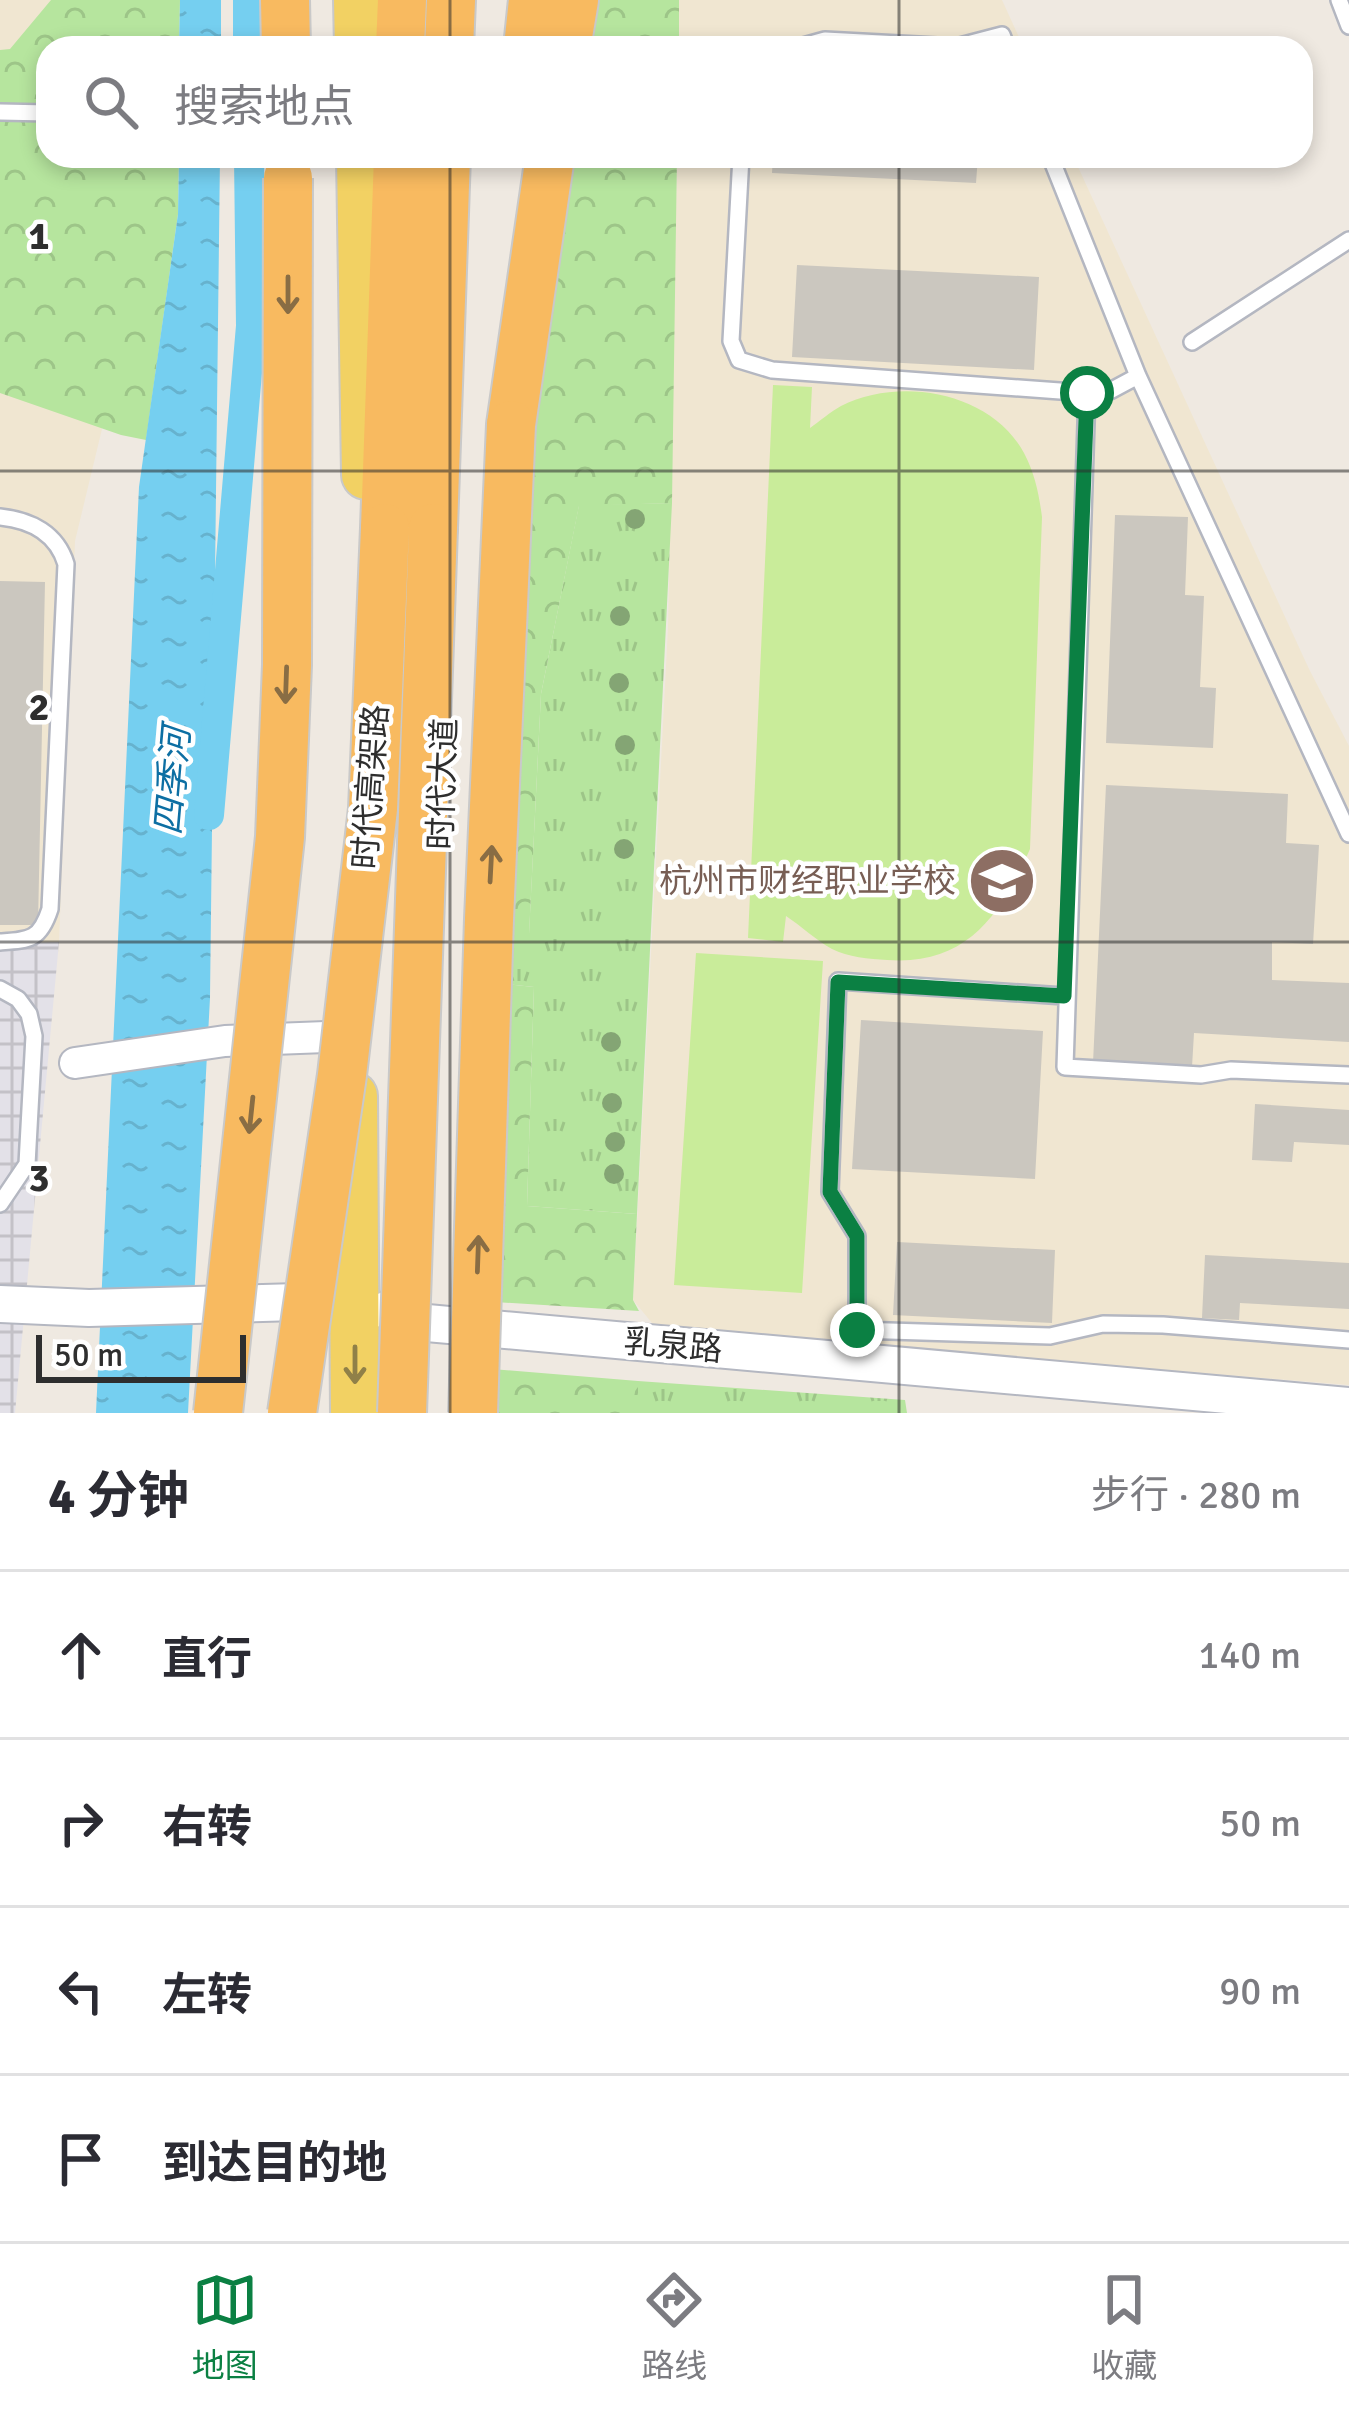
<!DOCTYPE html>
<html lang="zh">
<meta charset="utf-8">
<style>
body{margin:0;font-family:Signika,"Noto Sans SC",sans-serif;background:#f7f7f7;color:#2b2b33}
.scale{position:absolute;left:36px;bottom:30px;width:210px;box-sizing:border-box;padding-left:12px;border:6px solid #2e2e2e;border-top:0;font-size:33px;line-height:42px;white-space:nowrap;color:#2e2e2e;-webkit-text-stroke:9px #fff;paint-order:stroke}
.stop{position:absolute;width:36px;height:36px;margin:-27px;border:9px solid #0b8043;border-radius:50%;background:#fff}
.stop.end{background:#0b8043;border-color:#fff;box-shadow:0 3px 12px #0008}
.list{margin:0;padding:0;list-style:none}
h2{display:flex;justify-content:space-between;align-items:center;height:156px;margin:0;padding:0 48px;font-size:51px}
h2 small{font-size:39px;font-weight:400;color:#7c7c81}
.list li{display:grid;grid-template-columns:78px 1fr auto;gap:36px;align-items:center;box-sizing:border-box;height:168px;padding:0 48px;border-top:3px solid #e1e1e2}
.list b{display:block;font-size:45px;white-space:nowrap}
.list em{font-size:39px;font-style:normal;color:#7c7c81}
.icon{flex:none;width:66px;height:66px;fill:none;stroke:currentColor;stroke-width:2;stroke-linecap:round;stroke-linejoin:round}
.map{position:relative;flex:none;width:1349px;height:1413px;overflow:hidden}
.search{position:absolute;background:#fff;box-shadow:0 6px 18px #0003;left:36px;right:36px;top:36px;height:132px;display:flex;align-items:center;gap:30px;box-sizing:border-box;padding:0 42px;border-radius:36px;color:#7c7c81;font-size:45px}
.sheet{height:828px;background:#fff}
nav{display:flex;justify-content:space-around;align-items:center;box-sizing:border-box;height:168px;border-top:3px solid #e1e1e2;background:#fff;font-size:33px;color:#7c7c81}
nav a{display:grid;justify-items:center;gap:6px}
nav .on{color:#0b8043}
.map>svg:first-child{display:block}
.industrial{fill:url(#industrial-grid)}
.education{fill:#f0e6d1}
.grass{fill:url(#grass-tufts)}
.forest{fill:url(#forest-crowns)}
.pitch{fill:#c9ec9a}
.water{fill:url(#water-ripples)}
.lines{fill:none;stroke-linecap:round;stroke-linejoin:round}
.canal{stroke:#75cff0;stroke-width:30}
.building{fill:#cbc7bf}
.service-casing{stroke:#b4b7c1;stroke-width:20}
.minor-casing{stroke:#b4b7c1;stroke-width:34}
.tertiary-casing{stroke:#b4b7c1;stroke-width:40}
.primary-casing{stroke:#c9c9c9;stroke-width:52}
.trunk-casing{stroke:#c9c9c9;stroke-width:52}
.service{stroke:#fff;stroke-width:15}
.minor{stroke:#fff;stroke-width:30}
.tertiary{stroke:#fff;stroke-width:36}
.primary{stroke:#f2d163;stroke-width:48}
.trunk{stroke:#f8ba60;stroke-width:48}
.trunk-bridge-casing{stroke:#c9c9c9;stroke-width:52;stroke-linecap:butt}
.trunk-bridge{stroke:#f8ba60;stroke-width:48}
.tree{fill:#84a574}
.oneway{stroke:#896d44}
.oneway2{stroke:#908048}
.route{stroke:#0b8043;stroke-width:15}
.grid{fill:none;stroke:#2e2e2e;stroke-width:3;stroke-opacity:0.55}
.labels{text-anchor:middle;dominant-baseline:central;stroke-width:9;stroke-linejoin:round;paint-order:stroke}
.street-label{font-size:33px;fill:#2e2e2e;stroke:#fff}
.education-label{font-size:33px;fill:#785e54;stroke:#fff;text-anchor:end}
.water-label{font-size:36px;font-style:italic;fill:#0d6fa3;stroke:#fff}
.grid-label{font-size:39px;text-anchor:middle;font-weight:bold;fill:#2e2e2e;stroke:#fff;stroke-width:9;stroke-linejoin:round;paint-order:stroke}
</style>
<div class="map">
<svg width="1349" height="1413" viewBox="0 0 1349 1413">
<defs>
<pattern id="industrial-grid" width="8" height="8" patternUnits="userSpaceOnUse" patternTransform="scale(3)"><rect width="8" height="8" fill="#e3e1e8"/><path d="M0 4h8M4 0v8" fill="none" stroke="#c3c1c7"/></pattern>
<pattern id="grass-tufts" width="24" height="20" patternUnits="userSpaceOnUse" patternTransform="scale(3)"><rect width="24" height="20" fill="#b6e59e"/><path d="M3 7l-1-3M5 7V3M7 7l1-3M15 17l-1-3M17 17v-4M19 17l1-3" fill="none" stroke="#9dc588"/></pattern>
<pattern id="forest-crowns" width="20" height="18" patternUnits="userSpaceOnUse" patternTransform="scale(3)"><rect width="20" height="18" fill="#b6e59e"/><path d="M2 6a3 3 0 1 1 6 0M12 15a3 3 0 1 1 6 0" fill="none" stroke="#9dc588"/></pattern>
<pattern id="water-ripples" width="26" height="14" patternUnits="userSpaceOnUse" patternTransform="scale(3)"><rect width="26" height="14" fill="#75cff0"/><path d="M2 4q2-2 4 0t4 0M15 11q2-2 4 0t4 0" fill="none" stroke="#66b2ce"/></pattern>
</defs>
<rect width="100%" height="100%" fill="#efe9e1"/>
<path class="industrial" d="M59 942 15 1413H0V943Z"/>
<path class="education" d="M0 0H126L48 48V156H122L102 429 75 541 59 942 0 943Z
M679 0H1002L1024 48H679Z
M677 156H1073L1309 669 1349 746V1385L657 1329 633 1300 668 628Z"/>
<path class="grass" d="M672 503 637 1214 527 1206 534 987 495 983 501 933 529 934 541 694 579 505Z
M638 1381 905 1400 907 1413H638Z"/>
<path class="forest" d="M51 0H180L179 48H48V156H179L178 214 146 440 121 435 0 393V50L10 49Z
M593 0H679V48H586Z
M570 156H677L672 503 579 506 541 694 529 935 501 933 519 517Z
M495 983 534 987 527 1206 637 1214 633 1300 639 1311 495 1302Z
M480 1368 638 1381V1413H480Z"/>
<path class="pitch" d="M773 385 812 387 810 428C820 421 830 412 841 406 900 376 991 392 1024 453 1035 474 1039 494 1042 517L1030 849C1001 915 966 966 887 960 869 959 848 957 832 949 816 940 801 926 786 916L783 942 748 938Z
M696 953 823 961 802 1293 674 1285Z"/>
<path class="water" d="M180 0H221V48H179Z
M179 156H220L210 998 188 1413H96L139 487 178 214Z"/>
<g class="lines">
<path class="canal" d="M248 0V48
M209 815 251 326 249 156"/>
</g>
<path class="building" d="M773 156H978L976 183 772 173Z
M797 265 1039 277 1034 370 792 357Z
M1115 515 1188 517 1185 595 1204 596 1200 687 1216 688 1213 748 1106 743Z
M0 581 45 582 38 925H0Z
M1106 785 1288 794 1286 843 1319 845 1313 944 1272 942V980L1349 983V1042L1194 1033 1192 1067 1093 1063Z
M861 1020 1043 1031 1035 1179 852 1169Z
M1255 1104 1349 1110V1145L1294 1142 1292 1162 1252 1160Z
M897 1242 1055 1250 1052 1323 893 1315Z
M1205 1255 1349 1263V1309L1240 1303 1239 1320 1202 1318Z"/>
<g class="lines">
<defs>
<path id="service" d="M1339 0 1349 26
M796 48 825 40 956 47 1002 35 1007 48
M0 112 48 113
M741 156 731 341 739 360 772 370 1087 393 1110 391 1138 376
M1050 156 1138 376 1349 834
M1192 342 1349 240
M1087 393 1065 1067 1201 1075 1231 1070 1349 1075
M0 517C31 520 57 534 66 564L50 909C40 940 30 940 0 942
M0 989 18 999 29 1014 34 1036 27 1164 0 1204
M1064 996 838 981 830 1192 857 1236V1330L1050 1336 1103 1324 1163 1325 1349 1340"/>
<path id="minor" d="M75 1063 225 1041 352 1036"/>
<path id="tertiary" d="M0 1304 89 1308 332 1301
M386 1310 427 1323 1349 1406"/>
<path id="primary" d="M358 0 359 48
M361 156 366 475
M353 1096 355 1413"/>
<path id="trunk" d="M285 0 286 48
M400 48 402 0
M449 48 451 0
M528 48 533 0
M566 48 574 0
M511 425 550 156
M385 528 398 156
M433 528 446 156"/>
</defs>
<use href="#service" class="service-casing"/>
<use href="#minor" class="minor-casing"/>
<use href="#tertiary" class="tertiary-casing"/>
<use href="#primary" class="primary-casing"/>
<use href="#trunk" class="trunk-casing"/>
<use href="#service" class="service"/>
<use href="#minor" class="minor"/>
<use href="#tertiary" class="tertiary"/>
<use href="#primary" class="primary"/>
<use href="#trunk" class="trunk"/>
<defs>
<path id="trunk-bridge" d="M218 1413 280 837 287 665 288 178
M292 1413 342 1075 373 809 385 528
M402 1413 433 528
M473 1413 489 919 511 425"/>
</defs>
<use href="#trunk-bridge" class="trunk-bridge-casing"/>
<use href="#trunk-bridge" class="trunk-bridge"/>
</g>
<g class="tree">
<circle cx="635" cy="519" r="10"/>
<circle cx="620" cy="616" r="10"/>
<circle cx="619" cy="683" r="10"/>
<circle cx="625" cy="745" r="10"/>
<circle cx="624" cy="849" r="10"/>
<circle cx="611" cy="1042" r="10"/>
<circle cx="612" cy="1103" r="10"/>
<circle cx="615" cy="1142" r="10"/>
<circle cx="614" cy="1174" r="10"/>
</g>
<defs><path id="oneway-shaft" d="M-6 0H5M1.5-3L5.5 0L1.5 3" fill="none" stroke-width="1.6" stroke-linecap="round" stroke-linejoin="round" transform="scale(3)"/></defs>
<g class="oneway">
<use href="#oneway-shaft" transform="translate(288 295) rotate(90)"/>
<use href="#oneway-shaft" transform="translate(286 685) rotate(92)"/>
<use href="#oneway-shaft" transform="translate(491 864) rotate(-87)"/>
<use href="#oneway-shaft" transform="translate(251 1115) rotate(96)"/>
<use href="#oneway-shaft" transform="translate(478 1254) rotate(-88)"/>
</g>
<use class="oneway2" href="#oneway-shaft" transform="translate(355 1365) rotate(90)"/>
<g class="lines">
<path class="route" d="M857 1330V1236L830 1192 838 982 1064 996 1087 393"/>
</g>
<path class="grid" d="M450 0V48M899 0V48M450 156V1413M899 156V1413M0 471H1349M0 942H1349"/>
<defs>
<symbol id="school-disc" viewBox="-11 -11 22 22"><circle r="9.5" fill="#8d6e63" stroke="#fff"/><path d="M0-5L7-2L0 1L-7-2ZM-4 1L0 2.5L4 1V4Q0 6-4 4Z" fill="#fff"/></symbol>
</defs>
<g fill-rule="evenodd">
<use href="#school-disc" x="964" y="843" width="76" height="76"/>
</g>
<g class="labels">
<g class="street-label">
<text transform="translate(443 784) rotate(-88)">时代大道</text>
<text transform="translate(371 787) rotate(-86)">时代高架路</text>
<text transform="translate(673 1346) rotate(5)">乳泉路</text>
</g>
<g class="education-label">
<text x="956" y="881">杭州市财经职业学校</text>
</g>
<g class="water-label">
<text transform="translate(173 781) rotate(-85)">四季河</text>
</g>
</g>
<g class="grid-label">
<text x="39" y="249">1</text>
<text x="39" y="720">2</text>
<text x="39" y="1191">3</text>
</g>
</svg>
<div class="scale">50 m</div>
<div class="stop" style="left:1087px;top:393px"></div>
<div class="stop end" style="left:857px;top:1330px"></div>
<div class="search"><svg class="icon" aria-label="search" viewBox="0 0 24 24"><circle cx="10" cy="10" r="6"/><path d="M15 15l6 6"/></svg>搜索地点</div>
</div>
<section class="sheet">
<h2>4 分钟<small>步行 · 280 m</small></h2>
<ul class="list">
<li><svg class="icon" aria-label="ahead" viewBox="0 0 24 24"><path d="M12 20V5M6 11l6-6 6 6"/></svg><div><b>直行</b></div><em>140 m</em></li>
<li><svg class="icon" aria-label="right" viewBox="0 0 24 24"><path d="M7 20v-9h11M14 6l5 5-5 5"/></svg><div><b>右转</b></div><em>50 m</em></li>
<li><svg class="icon" aria-label="left" viewBox="0 0 24 24"><path d="M17 20v-9H6M10 6l-5 5 5 5"/></svg><div><b>左转</b></div><em>90 m</em></li>
<li><svg class="icon" aria-label="arrive" viewBox="0 0 24 24"><path d="M6 21V4h12l-3 4 3 4H6"/></svg><div><b>到达目的地</b></div></li>
</ul>
</section>
<nav>
<a class="on"><svg class="icon" aria-label="map" viewBox="0 0 24 24"><path d="M3 6l6-2 6 2 6-2v14l-6 2-6-2-6 2zM9 4v14M15 6v14"/></svg>地图</a>
<a><svg class="icon" aria-label="directions" viewBox="0 0 24 24"><path d="M12 3l9 9-9 9-9-9zM9 14v-3h6M13 9l2 2-2 2"/></svg>路线</a>
<a><svg class="icon" aria-label="saved" viewBox="0 0 24 24"><path d="M7 4h10v16l-5-4-5 4z"/></svg>收藏</a>
</nav>
